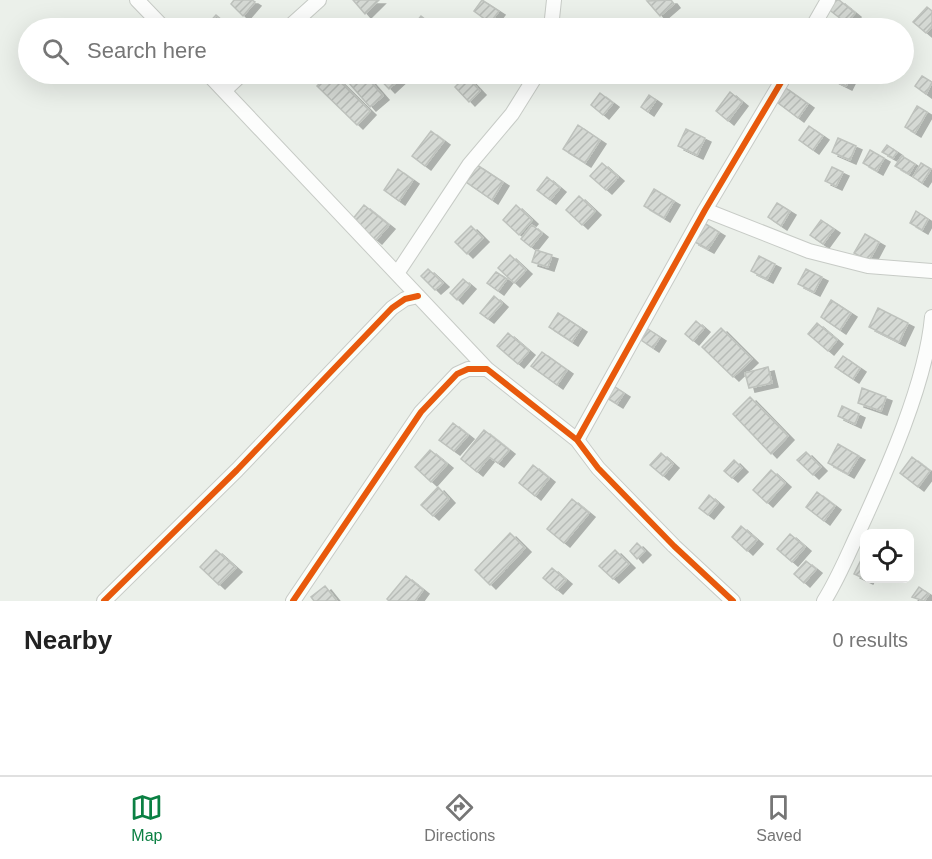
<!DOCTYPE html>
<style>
body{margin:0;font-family:Helvetica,sans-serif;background:#f6f6f6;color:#222}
.controls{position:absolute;right:18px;bottom:18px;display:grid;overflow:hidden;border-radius:12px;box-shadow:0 6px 24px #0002}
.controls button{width:54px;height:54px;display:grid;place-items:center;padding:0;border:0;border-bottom:2px solid #e0e0e0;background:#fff;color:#222;font:30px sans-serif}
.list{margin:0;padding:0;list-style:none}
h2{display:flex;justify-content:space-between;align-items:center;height:78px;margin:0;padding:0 24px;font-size:26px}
h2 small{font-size:20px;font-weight:400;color:#767676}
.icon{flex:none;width:33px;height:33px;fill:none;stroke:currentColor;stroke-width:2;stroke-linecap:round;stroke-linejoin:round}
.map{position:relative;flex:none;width:932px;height:601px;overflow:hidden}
.search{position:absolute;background:#fff;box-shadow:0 6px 24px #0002;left:18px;right:18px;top:18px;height:66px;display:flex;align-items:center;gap:15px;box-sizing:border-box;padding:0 21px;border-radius:33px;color:#767676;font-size:22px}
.sheet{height:174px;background:#fff}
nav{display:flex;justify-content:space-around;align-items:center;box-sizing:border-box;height:84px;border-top:2px solid #e0e0e0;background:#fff;font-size:16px;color:#767676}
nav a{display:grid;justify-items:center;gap:3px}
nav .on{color:#0b8043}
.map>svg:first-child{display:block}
.building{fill:url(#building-hatch);stroke:#bec2bd;stroke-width:1.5;filter:url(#shadow)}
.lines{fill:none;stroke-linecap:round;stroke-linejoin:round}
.street-casing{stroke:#c7cbc6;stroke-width:16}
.street{stroke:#fcfdfc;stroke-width:14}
.cycleway-casing{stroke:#f8fff6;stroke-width:10}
.cycleway{stroke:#e8590c;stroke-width:6}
</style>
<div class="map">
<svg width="932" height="601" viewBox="0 0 932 601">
<defs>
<pattern id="building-hatch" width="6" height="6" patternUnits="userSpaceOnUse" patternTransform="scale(1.5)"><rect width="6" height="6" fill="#d5d9d4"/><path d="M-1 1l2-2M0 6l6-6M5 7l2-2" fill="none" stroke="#b7bbb7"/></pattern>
<filter id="shadow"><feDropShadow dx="6" dy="4" stdDeviation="0" flood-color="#0004"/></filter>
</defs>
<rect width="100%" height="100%" fill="#ebf0ea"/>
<path class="building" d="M234 0H252L255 2 243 16 231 4Z
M353 0H379L365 14Z
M482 0 499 11 490 23 474 11Z
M671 0 674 4 660 16 647 1Z
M834 0H839L855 13 846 23 827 8Z
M927 7 932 11V26L926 33 913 22Z
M216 15 229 26 226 28H204Z
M421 16 436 28H411Z
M329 74H332L370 111 357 125 317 86Z
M341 74H364L383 96 370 107Z
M375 74H403L404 75 389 89Z
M822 74H852L846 86Z
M466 76 480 91 469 102 455 87Z
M922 76 932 82 926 94 915 86Z
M783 86 808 104 798 118 773 99Z
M730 92 742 102 728 121 716 111Z
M600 93 613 103 603 115 591 105Z
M649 95 656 100 648 112 641 107Z
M917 106 927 112 915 133 905 127Z
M578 125 600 140 585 163 563 149Z
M809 126 823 136 813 150 799 140Z
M686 129 705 138 697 155 678 146Z
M431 131 444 141 425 166 412 156Z
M838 138 856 146 850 160 832 152Z
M887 145 897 152 893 158 882 152Z
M870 150 884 158 877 171 863 163Z
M902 156 915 164 909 174 895 166Z
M602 163 618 177 606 190 590 176Z
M921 163 931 169 922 183 913 177Z
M477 165 503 182 492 200 466 182Z
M832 167 843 172 836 186 825 181Z
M398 169 413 180 399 201 384 190Z
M547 177 560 188 550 200 537 190Z
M654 189 674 201 664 218 644 206Z
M579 196 595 211 582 225 566 210Z
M777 203 790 211 781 226 768 217Z
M364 205 389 225 376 240 352 220Z
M516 205 532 220 519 235 503 220Z
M916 211 928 219 922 230 910 223Z
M821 220 834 229 823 244 810 235Z
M704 223 719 232 708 249 693 241Z
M532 225 542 233 531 247 521 239Z
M471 226 483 238 467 254 455 242Z
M865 234 879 242 869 261 854 253Z
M536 250 552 255 548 267 532 262Z
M510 255 526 270 514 283 498 268Z
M759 256 775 264 767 279 751 271Z
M428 269 443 283 435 290 421 276Z
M806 269 822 277 814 292 798 284Z
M496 272 507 279 498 291 487 283Z
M463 279 470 285 457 300 450 293Z
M494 296 502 303 488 319 480 313Z
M831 300 851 313 840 330 821 317Z
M878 308 908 323 899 342 869 327Z
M558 313 581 328 572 342 549 327Z
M696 321 704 328 693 341 685 334Z
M817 323 837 340 828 351 808 334Z
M721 328 752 359 733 377 702 347Z
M648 329 660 337 653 348 641 340Z
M508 333 529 351 518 364 497 346Z
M542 352 567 370 557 385 531 366Z
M843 356 860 368 853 379 835 367Z
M768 367 772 383 749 388 745 373Z
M609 383 624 393 617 404 601 394Z
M862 388 886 397 881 411 858 403Z
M750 397 788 436 771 454 733 414Z
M842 406 859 414 855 424 838 416Z
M453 423 468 435 454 451 439 440Z
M484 430 509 450 498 463 489 457 477 472 461 459Z
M838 444 859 456 848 474 828 463Z
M430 450 447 464 431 482 415 467Z
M806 452 821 467 813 475 797 460Z
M661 453 673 464 663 476 650 465Z
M912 457 930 471 918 487 900 473Z
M734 460 742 468 732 478 724 471Z
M533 465 549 478 535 496 519 483Z
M771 470 785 483 767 503 753 490Z
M438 487 449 499 433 516 421 505Z
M817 492 835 506 824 521 806 507Z
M709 495 718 503 708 515 699 508Z
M572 499 589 513 564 543 547 529Z
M741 526 757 540 747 551 732 537Z
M510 533 525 548 490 585 475 570Z
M790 534 805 547 792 562 777 549Z
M637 543 645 551 637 559 630 551Z
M216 550 236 568 219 585 200 567Z
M615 550 629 564 613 579 599 566Z
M862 558 864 559V578H868L867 580 854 574Z
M806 561 816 569 804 583 794 574Z
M552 568 566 580 557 590 543 578Z
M406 576 423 590 415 601H389L387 599Z
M325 586 337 601H314L311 597Z
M919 587 929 594 924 601 912 597Z"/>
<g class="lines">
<defs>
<path id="street" d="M137 0 164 28
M288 28 319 0
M551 28 554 0
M812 28 828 0
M208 74 487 369
M225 90 242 74
M705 210 809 251 868 266 932 271
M398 272 469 165 512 114 537 74
M577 440 705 210 786 74
M104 601 237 470 392 308 405 299 418 296
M293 601 421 412 457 374 468 369H487L577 440 598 468 674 546 733 601
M824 601C838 579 848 554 859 531 887 470 926 383 932 317"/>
</defs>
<use href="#street" class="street-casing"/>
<use href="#street" class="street"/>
<defs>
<path id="cycleway" d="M577 440 705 210 786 74
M104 601 237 470 392 308 405 299 418 296
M293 601 421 412 457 374 468 369H487L577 440 598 468 674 546 733 601"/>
</defs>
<use href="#cycleway" class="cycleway-casing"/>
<use href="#cycleway" class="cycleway"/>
</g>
</svg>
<div class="controls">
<button><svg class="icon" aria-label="locate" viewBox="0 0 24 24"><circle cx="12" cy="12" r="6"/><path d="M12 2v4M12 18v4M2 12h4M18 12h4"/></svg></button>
</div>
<div class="search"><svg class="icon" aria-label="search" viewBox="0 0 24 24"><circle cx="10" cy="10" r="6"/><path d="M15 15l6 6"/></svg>Search here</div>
</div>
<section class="sheet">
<h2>Nearby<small>0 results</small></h2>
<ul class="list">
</ul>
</section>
<nav>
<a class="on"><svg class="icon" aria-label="map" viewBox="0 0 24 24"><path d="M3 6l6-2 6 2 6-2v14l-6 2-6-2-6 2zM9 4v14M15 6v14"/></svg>Map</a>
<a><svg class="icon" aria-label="directions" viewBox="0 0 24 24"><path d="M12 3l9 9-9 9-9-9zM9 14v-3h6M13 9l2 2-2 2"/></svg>Directions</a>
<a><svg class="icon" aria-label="saved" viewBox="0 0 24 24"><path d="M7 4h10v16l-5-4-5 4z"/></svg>Saved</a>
</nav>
